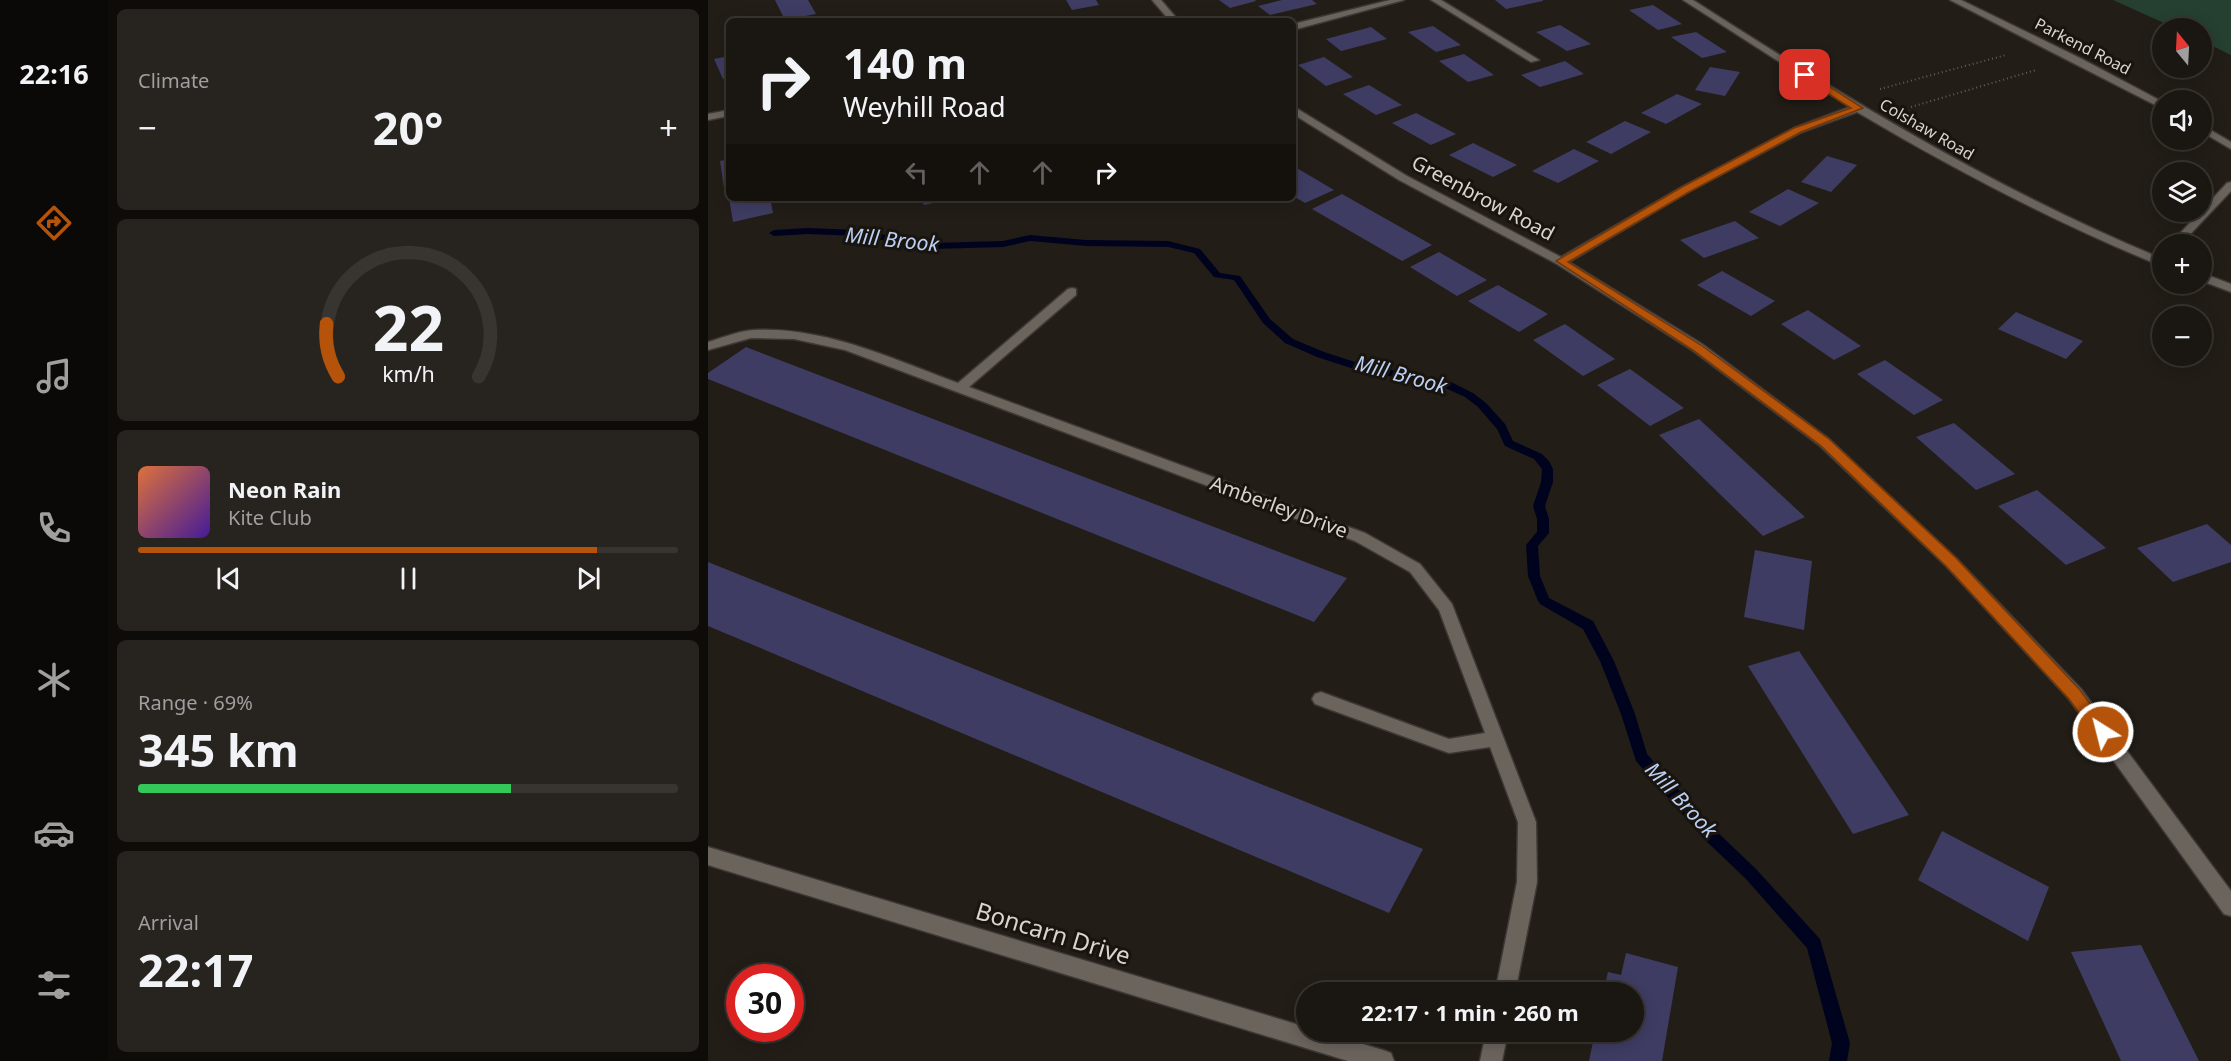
<!DOCTYPE html>
<html lang="en">
<head>
<meta charset="utf-8">
<style>
  :root { --surface:#1a1611; --page:#27231f; --text:#f1f3f6; --muted:#9f9f9f; --line:#383531; --accent:#b45309 }
  body { margin:0; font-family:"Noto Sans",sans-serif; background:var(--page); color:var(--text); height:100vh; display:flex; flex-direction:column; font-size:22px; white-space:nowrap }
  * { box-sizing:border-box; margin:0 }
  p { font-size:20px; color:var(--muted) }
  .icon { flex:none; width:33px; height:33px; fill:none; stroke:currentColor; stroke-width:2; stroke-linecap:round; stroke-linejoin:round }
  .map { position:relative; flex:1; overflow:hidden }
  .side { display:flex; flex-direction:column; gap:9px; padding:9px; background:#0e0c09; width:600px }
  .side>* { flex:none }
  .hud { position:absolute; left:18px; top:18px; width:570px; height:183px; border-radius:9px; box-shadow:0 3px 15px #0003,0 0 0 2px var(--line); background:#1a1611; color:var(--text); overflow:hidden }
  .needle { width:39px; rotate:342deg }
  .buttons { position:absolute; left:1444px; top:18px; display:grid; gap:12px }
  .buttons a { display:grid; place-items:center; width:60px; height:60px; border-radius:50%; background:var(--surface); box-shadow:0 3px 15px #0003,0 0 0 2px var(--line); font-size:30px }
  .speed { position:absolute; left:18px; top:964px; display:flex; gap:12px; font-size:30px; font-weight:700; text-align:center }
  .speed>* { display:grid; place-content:center; width:78px; height:78px; border-radius:50%; background:var(--surface); box-shadow:0 3px 15px #0003,0 0 0 2px var(--line); line-height:1 }
  .speed .limit { border:9px solid #d22; background:#fff; color:#111 }
  .pin { position:absolute; display:grid; place-items:center; width:51px; height:51px; color:#fff; margin:-26px; border-radius:12px; box-shadow:0 3px 9px #0006 }
  .me { position:absolute; width:66px; margin:-33px; rotate:324deg; stroke-linejoin:round; filter:drop-shadow(0 0 4px #0008) }
  .turn { display:flex; align-items:center; gap:21px; height:126px; padding:0 18px; font-size:27px }
  .turn .icon { width:78px; height:78px; stroke-width:2.5 }
  .turn b { display:block; font-size:42px; line-height:51px }
  .lanes { display:flex; align-items:center; height:57px; padding:0 18px; background:#0003; justify-content:center; gap:30px; direction:ltr }
  .lanes .off { opacity:.35 }
  .big { font-size:45px; font-weight:700; line-height:1.1 }
  .side .card { flex:1; display:flex; flex-direction:column; justify-content:center; gap:9px; min-width:0; padding:0 21px; border-radius:9px; background:var(--page) }
  .side .dial { align-items:center; gap:0 }
  .dial svg { height:156px; overflow:visible; fill:none; stroke:var(--line); stroke-width:7; stroke-linecap:round; text-anchor:middle }
  .dial text { fill:var(--text); stroke:none }
  .song { display:flex; align-items:center; gap:18px }
  .cover { width:72px; height:72px; border-radius:9px; background:linear-gradient(135deg,hsl(20 70% 55%),hsl(260 70% 35%)) }
  .played { height:6px; border-radius:3px; background:linear-gradient(90deg,var(--accent) 85%,var(--line) 85%) }
  .keys { display:flex; justify-content:space-around; direction:ltr }
  .heat { display:flex; justify-content:space-between; align-items:center; font-size:33px; direction:ltr }
  .charge { height:9px; border-radius:4px; background:linear-gradient(90deg,#34c759 69%,var(--line) 0) }
  .trip { position:absolute; left:588px; top:982px; width:348px; height:60px; border-radius:30px; background:var(--surface); box-shadow:0 3px 15px #0003,0 0 0 2px var(--line); font-weight:700; line-height:60px; text-align:center }
  main { display:flex; flex:1; min-height:0 }
  .tab-bar { display:flex; flex-direction:column; width:108px; justify-content:space-around; align-items:center; background:#0a0907; color:var(--muted) }
  .tab-bar .icon { width:42px; height:42px }
  .tab-bar .current { color:var(--accent) }
  .tab-bar b { font-size:27px; color:var(--text) }
  .map>svg:first-child { display:block }
  .green { fill:#254030 }
  .lines { fill:none; stroke-linecap:round; stroke-linejoin:round }
  .stream { fill:#00031e; fill-rule:evenodd }
  .building { fill:#3f3c63 }
  .minor-casing { stroke:#3d3835; stroke-width:3 }
  .path { stroke:#625e58; stroke-width:2; stroke-dasharray:1 3; stroke-linecap:butt }
  .minor { fill:#6b645d; fill-rule:evenodd }
  .route { fill:#b45309; stroke:#753606; stroke-width:1.5 }
  .labels { text-anchor:middle; stroke-width:6; stroke-linejoin:round; paint-order:stroke }
  .far-street-label { font-size:16px; fill:#d8d4d0; stroke:#19140e }
  .street-label { font-size:20px; fill:#d8d4d0; stroke:#19140e }
  .water-label { font-size:21px; font-style:italic; fill:#bad0f5; stroke:#19140e }
  .near-street-label { font-size:24px; fill:#d8d4d0; stroke:#19140e }
</style>
</head>
<body>
<main>
<nav class="tab-bar">
<b>22:16</b>
<svg class="icon current" aria-label="directions" viewBox="0 0 24 24"><path d="M12 3l9 9-9 9-9-9zM9 14v-3h6M13 9l2 2-2 2"/></svg>
<svg class="icon" aria-label="music" viewBox="0 0 24 24"><path d="M9 18V5l10-2v13"/><circle cx="6" cy="18" r="3"/><circle cx="16" cy="16" r="3"/></svg>
<svg class="icon" aria-label="phone" viewBox="0 0 24 24"><path d="M5 4h4l2 5-3 2q2 4 5 5l2-3 5 2v4C11 20 4 13 5 4z"/></svg>
<svg class="icon" aria-label="climate" viewBox="0 0 24 24"><path d="M12 3v18M4 7l16 10M4 17L20 7"/></svg>
<svg class="icon" aria-label="car" viewBox="0 0 24 24"><path d="M5 17H2v-5l4-1 3-4h7l3 4 3 1v5h-3M9 17h6M6 11h13"/><circle cx="7" cy="17" r="2"/><circle cx="17" cy="17" r="2"/></svg>
<svg class="icon" aria-label="filters" viewBox="0 0 24 24"><path d="M4 7h16M4 17h16"/><circle cx="9" cy="7" r="2"/><circle cx="15" cy="17" r="2"/></svg>
</nav>
<section class="side">
<div class="card"><p>Climate</p>
<div class="heat"><a>−</a><b class="big">20°</b><a>+</a></div>
</div>
<div class="card dial"><svg viewBox="0 0 100 80">
<path d="M14 69A42 42 0 1 1 86 69"/>
<path d="M14 69A42 42 0 0 1 8 42" stroke="#b45309"/>
<text x="50" y="56" font-size="32" font-weight="700">22</text>
<text x="50" y="72" font-size="11">km/h</text>
</svg></div>
<div class="card">
<div class="song"><i class="cover"></i><div><b>Neon Rain</b><p>Kite Club</p></div></div>
<div class="played"></div>
<div class="keys"><svg class="icon" aria-label="previous" viewBox="0 0 24 24"><path d="M18 5L8 12l10 7zM5 5v14"/></svg><svg class="icon" aria-label="pause" viewBox="0 0 24 24"><path d="M8 5v14M16 5v14"/></svg><svg class="icon" aria-label="next" viewBox="0 0 24 24"><path d="M6 5l10 7-10 7zM19 5v14"/></svg></div>
</div>
<div class="card"><p>Range · 69%</p><b class="big">345 km</b><div class="charge"></div></div>
<div class="card"><p>Arrival</p><b class="big">22:17</b></div>
</section>
<div class="map">
<svg width="1523" height="1061" viewBox="0 0 1523 1061">
  <rect width="100%" height="100%" fill="#221d17"/>
  <path class="green" d="M1405 0H1523V55L1494 41V28H1467Z"/>
  <g class="lines">
    <path class="stream" d="M100 228 150 230 225 243 295 241 322 235 378 240 460 241 492 249 512 273 532 276 562 319 585 339 616 352 650 363 743 382 765 393 778 403 797 424 805 441 834 454 841 461 845 469V482L837 506 841 519V533L830 546 832 576 841 598 885 621 906 661 927 714 939 754 1006 829 1048 869 1112 939 1142 1043 1139 1061H1121L1124 1043 1099 948 1038 879 996 839 928 761 913 714 892 661 875 629 832 604 830 601 820 576 818 545 829 532V519L825 506 833 482 834 469 826 459 797 446 789 429 770 407 757 397 735 387 643 368 609 357 577 343 555 323 526 280 506 277 486 253 460 247 378 246 322 241 295 247 225 249 150 236 100 234 66 236 61 233 66 230Z"/>
  </g>
  <path class="building" d="M67 0H100L108 14 77 20Z
    M358 0H388L391 5 364 10Z
    M511 0H547L548 1 522 8Z
    M574 0H604L609 4 562 15 550 6Z
    M787 0H835V1L798 9Z
    M945 5 974 24 950 30 921 10Z
    M852 25 883 44 859 51 828 32Z
    M725 26 753 45 728 52 700 32Z
    M663 27 679 39 633 51 618 39Z
    M988 32 1019 52 994 58 963 37Z
    M756 54 786 75 760 82 731 61Z
    M21 56V78L15 79 6 59Z
    M616 57 645 77 618 86 590 65Z
    M857 61 876 74 832 87 813 75Z
    M1002 67 1032 72 1017 96 987 90Z
    M661 85 694 105 668 115 635 94Z
    M969 94 994 104 958 124 933 113Z
    M708 113 748 134 723 145 684 123Z
    M917 121 943 132 903 154 878 142Z
    M765 143 809 165 785 177 741 155Z
    M866 149 891 161 850 183 824 171Z
    M1119 156 1149 165 1123 192 1093 182Z
    M21 159V187L16 188 12 161Z
    M585 167H587L626 190 597 203 585 196Z
    M1080 189 1111 203 1072 226 1041 212Z
    M634 194 724 245 694 261 604 209Z
    M21 198H62L65 213 25 222Z
    M213 198H243V199L216 205Z
    M1027 221 1051 238 996 258 972 240Z
    M731 252 779 280 749 296 702 267Z
    M1014 271 1067 301 1043 316 989 285Z
    M790 285 840 314 811 332 760 301Z
    M1100 310 1153 346 1126 360 1073 324Z
    M1308 312 1375 341 1358 359 1290 329Z
    M857 324 907 359 875 376 825 340Z
    M38 347 639 578 606 622 0 379V373Z
    M1177 360 1235 400 1206 415 1149 374Z
    M922 369 976 408 942 426 889 385Z
    M991 419 1097 517 1055 536 951 435Z
    M1246 423 1307 474 1268 490 1208 437Z
    M1329 490 1398 548 1358 565 1290 506Z
    M1499 524 1523 545V562L1465 582 1429 548Z
    M1047 550 1104 561 1096 630 1036 617Z
    M0 562 715 849 681 913 0 626Z
    M1091 651 1201 815 1145 834 1040 666Z
    M1234 831 1341 887 1320 941 1210 880Z
    M1433 945 1491 1061H1413L1363 952Z
    M918 953 970 967 954 1061H881L887 1032H926V993H895L900 972 913 975Z"/>
  <g class="lines">
    <defs>
      <path id="minor" d="M444 0H453L471 21H462Z
        M682 0H696L585 30V24Z
        M723 0H733L831 60 823 62Z
        M975 0H985C1136 97 1288 190 1455 259V267L1451 265C1346 222 1247 170 1149 112L1094 132 982 191 861 262 994 344 1121 439 1248 558 1373 689 1523 891V916L1516 914 1361 699 1238 566 1111 445 984 350 849 264 691 180 585 114V107L588 108 699 176 853 257 974 187 1086 128 1142 107Z
        M1242 0H1253L1374 59 1455 102V109Z
        M21 110V116L0 120V114Z
        M1494 125 1523 142V149L1494 132Z
        M1523 182V191L1473 244H1462L1519 183Z
        M1494 273 1523 284V292L1494 281Z
        M364 288 368 289V295L261 387 657 533 712 564 744 604 828 822 829 882 807 993H787L809 882 810 822 782 747 741 753 607 704 604 699 607 694 613 692 741 739 777 733 731 610 702 572 647 541 137 350 86 339 43 338 0 350V342C14 338 30 331 45 330 116 326 185 359 250 383L360 289Z
        M0 847 598 1027V1032H614L675 1050 683 1053 686 1061H640L0 865Z
        M778 1032H800L794 1061H772Z"/>
    </defs>
    <use href="#minor" class="minor-casing"/>
    <path class="path" d="M1172 89 1298 55
      M1203 107 1328 70"/>
    <use href="#minor" class="minor"/>
  </g>
  <path class="route" d="M1094 73H1100L1155 108 1093 132 981 192 860 262 993 345 1121 439 1248 558 1372 690 1400 728 1402 732 1400 737 1395 739 1389 737 1361 699 1238 566 1112 445 985 350 848 261 974 187 1086 128 1143 108 1094 77Z"/>
  <g class="labels">
    <g class="far-street-label">
      <text transform="translate(1375 46) rotate(27)" y="6">Parkend Road</text>
      <text transform="translate(1219 129) rotate(30)" y="6">Colshaw Road</text>
    </g>
    <g class="street-label">
      <text transform="translate(775 198) rotate(28)" y="7">Greenbrow Road</text>
      <text transform="translate(571 507) rotate(20)" y="7">Amberley Drive</text>
    </g>
    <g class="water-label">
      <text transform="translate(184 240) rotate(6)" y="7">Mill Brook</text>
      <text transform="translate(693 375) rotate(15)" y="7">Mill Brook</text>
      <text transform="translate(973 800) rotate(47)" y="7">Mill Brook</text>
    </g>
    <g class="near-street-label">
      <text transform="translate(345 934) rotate(17)" y="8">Boncarn Drive</text>
    </g>
  </g>
</svg>
<div class="buttons">
<a><svg class="needle" viewBox="-14 -14 28 28"><path d="M0-13l5 13h-10z" fill="#e53935"/><path d="M0 13l5-13h-10z" fill="#9f9f9f"/></svg></a>
<a><svg class="icon" aria-label="sound" viewBox="0 0 24 24"><path d="M4 9h4l5-4v14l-5-4H4zM17 9q2 3 0 6"/></svg></a>
<a><svg class="icon" aria-label="layers" viewBox="0 0 24 24"><path d="M12 4l9 5-9 5-9-5zM3 14l9 5 9-5"/></svg></a>
<a>+</a>
<a>−</a>
</div>
<div class="speed"><div class="limit">30</div></div>
<div class="pin" style="left:1097px;top:75px;background:#d93025"><svg class="icon" aria-label="arrive" viewBox="0 0 24 24"><path d="M6 21V4h12l-3 4 3 4H6"/></svg></div>
<svg class="me" style="left:1395px;top:732px" viewBox="-20 -20 40 40"><circle r="17" fill="#b45309" stroke="#fff" stroke-width="3"/><path d="M0-11L8 9 0 5-8 9z" fill="#fff"/></svg>
<div class="trip">22:17 · 1 min · 260 m</div>
<div class="hud">
<div class="turn"><svg class="icon" aria-label="right" viewBox="0 0 24 24"><path d="M7 20v-9h11M14 6l5 5-5 5"/></svg><div><b>140 m</b>Weyhill Road</div></div>
<div class="lanes"><svg class="icon off" aria-label="left" viewBox="0 0 24 24"><path d="M17 20v-9H6M10 6l-5 5 5 5"/></svg><svg class="icon off" aria-label="ahead" viewBox="0 0 24 24"><path d="M12 20V5M6 11l6-6 6 6"/></svg><svg class="icon off" aria-label="ahead" viewBox="0 0 24 24"><path d="M12 20V5M6 11l6-6 6 6"/></svg><svg class="icon" aria-label="right" viewBox="0 0 24 24"><path d="M7 20v-9h11M14 6l5 5-5 5"/></svg></div>
</div>
</div>
</main>
</body>
</html>
